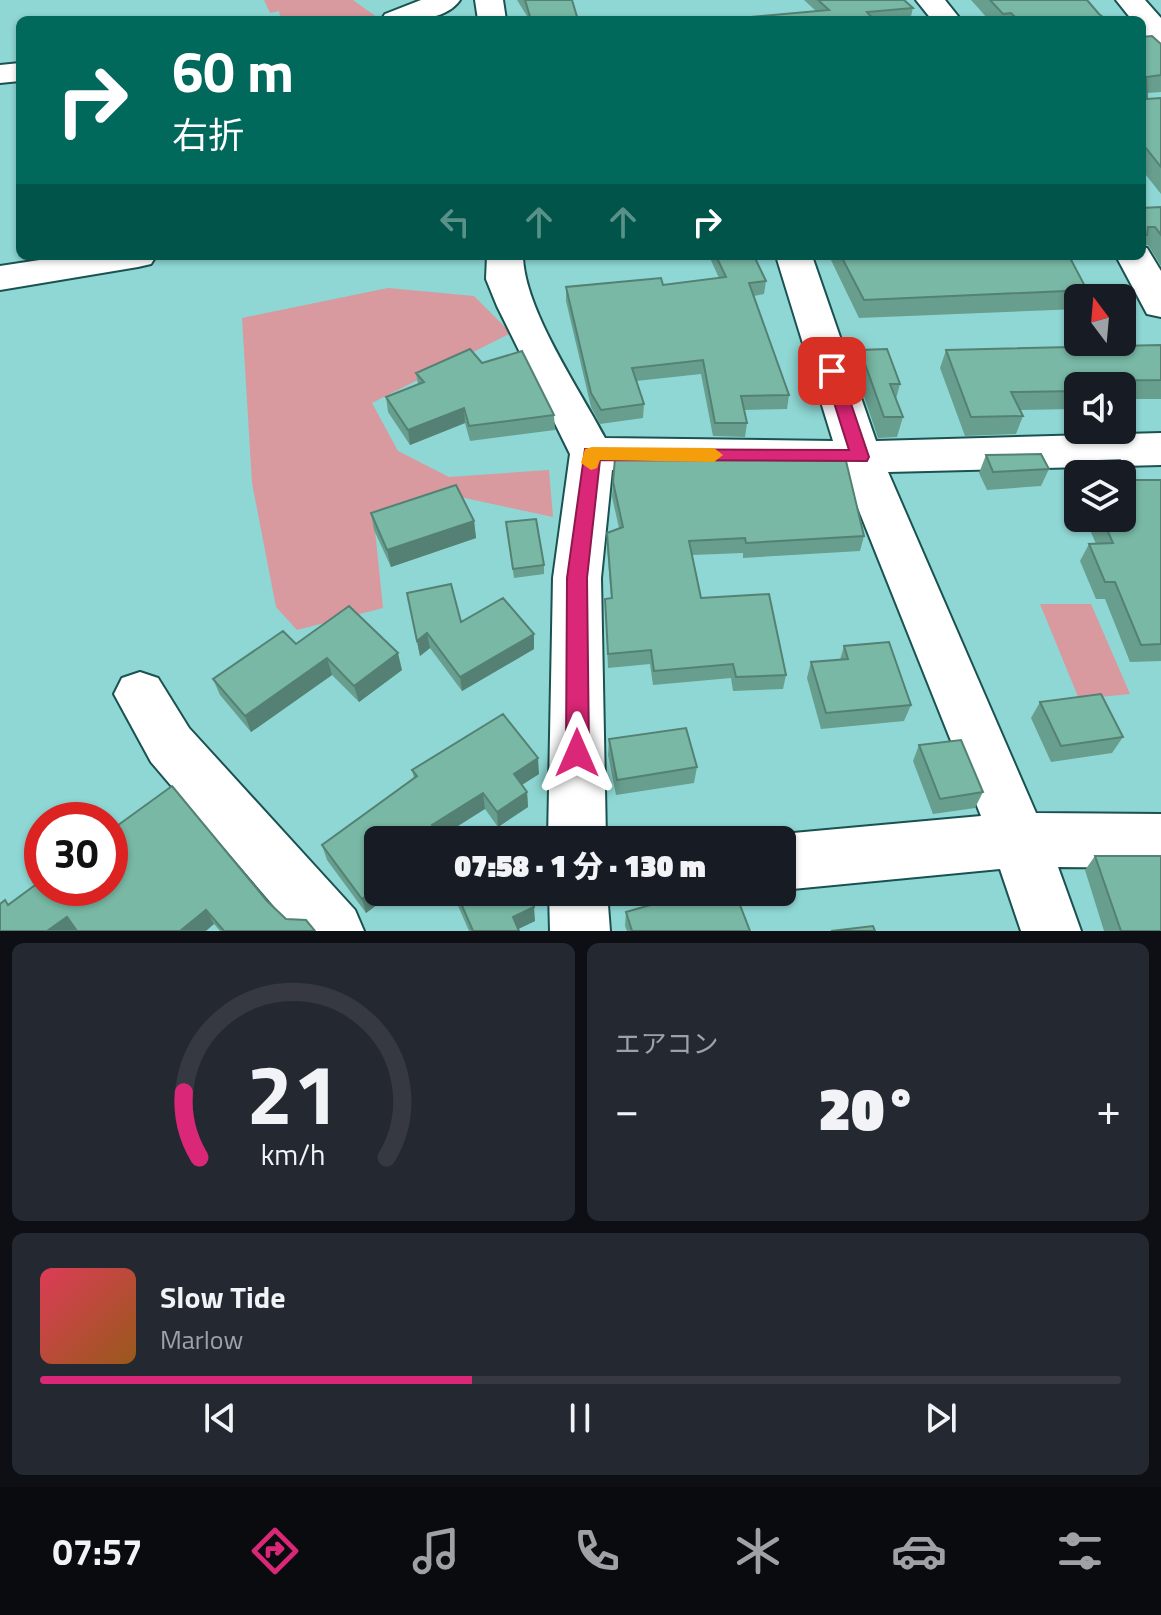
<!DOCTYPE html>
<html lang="ja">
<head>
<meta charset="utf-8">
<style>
  :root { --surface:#171b24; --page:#242831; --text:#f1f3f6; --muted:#9ea1a6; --line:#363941; --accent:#db2777 }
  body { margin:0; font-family:"Titillium Web","Noto Sans JP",sans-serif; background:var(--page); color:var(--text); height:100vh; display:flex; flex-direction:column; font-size:30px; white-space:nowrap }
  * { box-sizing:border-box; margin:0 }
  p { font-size:26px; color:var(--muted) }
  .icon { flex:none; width:44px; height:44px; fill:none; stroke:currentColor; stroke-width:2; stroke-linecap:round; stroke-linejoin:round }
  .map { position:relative; height:931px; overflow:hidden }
  .panel { display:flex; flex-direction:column; gap:12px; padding:12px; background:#0d0f14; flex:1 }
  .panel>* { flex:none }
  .hud { position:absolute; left:16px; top:16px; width:1130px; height:244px; border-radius:12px; box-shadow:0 2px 6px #0004; background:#00695c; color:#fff; overflow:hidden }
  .needle { width:52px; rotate:344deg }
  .tools { position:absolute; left:1064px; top:284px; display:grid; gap:16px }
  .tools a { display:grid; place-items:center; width:72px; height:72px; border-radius:12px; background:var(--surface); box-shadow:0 2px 6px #0004; font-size:40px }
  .speed { position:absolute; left:24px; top:802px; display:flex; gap:16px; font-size:40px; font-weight:700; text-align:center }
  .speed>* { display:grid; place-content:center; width:104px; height:104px; border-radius:50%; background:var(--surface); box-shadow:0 2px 6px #0004; line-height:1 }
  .speed .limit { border:12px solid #d22; background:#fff; color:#111 }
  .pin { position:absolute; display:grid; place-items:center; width:68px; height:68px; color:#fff; margin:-34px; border-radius:16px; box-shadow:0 4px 12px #0006 }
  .me { position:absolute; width:88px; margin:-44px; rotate:0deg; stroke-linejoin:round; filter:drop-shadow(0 0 6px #0008) }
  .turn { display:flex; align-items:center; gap:28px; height:168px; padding:0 24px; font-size:36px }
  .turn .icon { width:104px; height:104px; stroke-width:2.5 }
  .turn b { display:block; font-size:56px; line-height:68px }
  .lanes { display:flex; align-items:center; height:76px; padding:0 24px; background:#0003; justify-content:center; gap:40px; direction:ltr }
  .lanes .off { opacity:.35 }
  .big { font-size:60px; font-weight:800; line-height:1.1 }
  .panel .tile { flex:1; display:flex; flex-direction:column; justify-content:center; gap:12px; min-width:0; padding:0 28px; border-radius:12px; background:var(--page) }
  .panel .dial { align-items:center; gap:0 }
  .dial svg { height:208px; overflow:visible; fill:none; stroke:var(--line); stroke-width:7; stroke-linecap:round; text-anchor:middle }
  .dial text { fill:var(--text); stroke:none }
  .song { display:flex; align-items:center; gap:24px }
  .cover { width:96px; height:96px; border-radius:12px; background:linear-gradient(135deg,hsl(350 70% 55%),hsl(30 70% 35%)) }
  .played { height:8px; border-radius:4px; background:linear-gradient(90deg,var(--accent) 40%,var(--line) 40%) }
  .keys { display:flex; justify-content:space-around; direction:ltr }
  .heat { display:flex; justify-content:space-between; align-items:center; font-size:44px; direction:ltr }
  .panel .tiles { flex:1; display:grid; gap:12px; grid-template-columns:1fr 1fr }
  .tile:last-child { grid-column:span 2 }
  .trip { position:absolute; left:364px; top:826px; width:432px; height:80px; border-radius:12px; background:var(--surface); box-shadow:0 2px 6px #0004; font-weight:800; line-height:80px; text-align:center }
  .tabs { display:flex; height:128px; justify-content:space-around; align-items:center; background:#090b0e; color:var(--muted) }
  .tabs .icon { width:56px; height:56px }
  .tabs .selected { color:var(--accent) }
  .tabs b { font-size:36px; color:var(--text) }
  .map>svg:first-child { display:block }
  .green { fill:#d8999f }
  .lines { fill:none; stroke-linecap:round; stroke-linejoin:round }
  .minor-casing { stroke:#1a5251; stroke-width:4 }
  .major-casing { stroke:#1a5251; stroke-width:4 }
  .minor { fill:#fff; fill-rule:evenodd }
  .major { fill:#fff; fill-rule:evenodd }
  .wall { fill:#679e8d }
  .shaded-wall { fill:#548173 }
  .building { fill:#78b8a4; stroke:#548173; stroke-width:2 }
  .route { fill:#db2777; stroke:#8e194d; stroke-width:2 }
  .slow { fill:#f59e0b }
</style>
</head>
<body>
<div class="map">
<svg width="1161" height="931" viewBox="0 0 1161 931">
  <rect width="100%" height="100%" fill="#8fd7d4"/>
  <path class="green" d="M264 0H353L381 20H281L279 11 270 13Z
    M388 288 474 296 511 333 372 403 398 451 449 477 549 470 553 517 446 494 375 530 383 608 297 630 276 607 252 483 242 318Z
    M1040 604H1091L1130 694 1079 699Z"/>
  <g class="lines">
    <defs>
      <path id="minor" d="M421 0H460C444 23 405 20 381 20L385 14Z
        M475 0H503L506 20H478Z
        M916 0H945L961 20H932Z
        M20 63V81L0 83V65Z
        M1142 247 1147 248 1161 271V317L1147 314 1116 256H1142Z
        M66 256H156L151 264 138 267 0 290V266Z
        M487 256H523C524 309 580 390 605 438L833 441 776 256H812L876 441 1161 433V465L888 472 1036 813 1161 814V868L1058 867 1081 931H1021L1000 869 782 890V840H767L782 834 981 816 844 473 612 470 601 578 606 840H548L553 578 570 454 497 306 486 279Z
        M140 672 158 678 189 728 355 910 364 931H295L151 762 114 694 122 678Z
        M549 892H607L610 931H550Z"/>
      <path id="major" d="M1116 0H1145L1161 18V45L1151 42 1142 32V20H1132Z"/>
    </defs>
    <use href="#minor" class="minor-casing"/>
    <use href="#major" class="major-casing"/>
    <use href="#minor" class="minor"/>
    <use href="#major" class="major"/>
  </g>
  <path class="wall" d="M517 0H572L578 20H528L527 16Z
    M804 0H904L913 8 910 20H718L816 11Z
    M971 0H1087L1099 14 1107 20H989Z
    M1142 37 1161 44V92L1147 93V99L1161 98V194L1142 170Z
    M1161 207V266L1148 245H1142V246V208Z
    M709 256H754L766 281 764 294 754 296 789 395 787 409 744 410 747 423 745 437 713 436 701 374 636 381 644 404 643 418 600 424 591 407 566 301V287L663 285 719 278Z
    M829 256H1070L1087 290 1084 298H1078V309L859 318Z
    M1161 345V399H1122V386H1078V399L1073 409 1020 410 1023 416 1016 434 965 436 940 368 946 350Z
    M860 350 900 384 896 399 903 417 897 437 878 438 855 370Z
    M482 363 554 415 555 430 470 441 465 423 410 445 388 412 386 397 418 384 416 373Z
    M986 455 1049 469 1041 486 987 490 979 473Z
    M1120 460 1129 480H1161V661L1130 662 1105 599H1096L1080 561 1089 544H1096L1085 518H1122V474H1078V501L1069 479 1077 462Z
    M613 482 864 536 860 551 743 558V553L692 555 701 598 786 675 783 689 733 691 731 678 653 685 650 664 608 668 605 599 611 598 607 548V533L619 528 612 497Z
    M371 513 474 521 476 538 391 567 374 530Z
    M506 522 544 565V574L514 578Z
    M407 593 461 622 534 649 462 691 430 648 420 656Z
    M296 644 402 670 359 702 332 675 251 732 220 695 213 679Z
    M844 646 911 705 904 721 821 729 807 678 811 662 840 660Z
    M1040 702 1123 737 1112 753 1051 762 1031 718Z
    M609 739 697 767 694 783 616 795 608 755Z
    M919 745 983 792 975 808 933 814 913 761Z
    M412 770 539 774 522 785 527 792 528 807 498 827 485 809 378 840V892H394L366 913 327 860 322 845 414 778Z
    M1095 856 1161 931H1104L1085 870Z
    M452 892H527L535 921 518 929 519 931H469Z
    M267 901 286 919 315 931H220L214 924 8 904Z
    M626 912 750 931H627L625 926Z"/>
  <path class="shaded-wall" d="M464 408 465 423 410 445 408 430Z
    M474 521 476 538 391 567 387 550Z
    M427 633 430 648 420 656 417 641Z
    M534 634V649L462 691 460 677Z
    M398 653 402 670 359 702 354 686Z
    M327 658 332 675 251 732 245 716Z
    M538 758 539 774 515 789 514 774Z
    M527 792 528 807 498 827 497 812Z
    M483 793 485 809 436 840 432 825Z
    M378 887V892H394L366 913 362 899Z
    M534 907 535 921 514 931 513 917Z
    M206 910 214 924 206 931H180Z
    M67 917 78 931H47Z"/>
  <path class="building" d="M525 0H572L578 20H531Z
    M818 0H904L913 8 867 12 874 20H718L829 10Z
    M990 0H1087L1099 14 1107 20H1018L1011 13 1003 14Z
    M1152 36 1161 44V75L1146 77 1147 99 1161 98V167L1142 143V37Z
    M1161 207V235L1155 227H1148L1147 235H1142V208Z
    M716 256H754L766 281 749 283 789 395 741 396 747 423H715L703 360 632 368 644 404 601 410 591 393 566 287 661 278 663 285 726 277Z
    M841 256H1069L1087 290 864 300Z
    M1161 345V380L1076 381 1079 386 1078 391 1011 392 1023 416 971 417 946 350Z
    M470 349 482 363 522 351 554 415 469 426 464 408 408 430 386 397 424 382 416 373Z
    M887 349 900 384H890L903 417H884L860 350Z
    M1041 454 1049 469 993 472 986 455Z
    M615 458 846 461 864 536 746 543 745 538 689 541 701 598 769 594 786 675 736 677 733 664 654 671 651 650 608 654 605 599 612 598 607 533 623 527 613 482Z
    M1120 460 1129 480H1161V644L1141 645 1115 582H1105L1089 544 1113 543 1102 518H1122V474H1082L1077 462Z
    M456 485 474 521 387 550 371 513Z
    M536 519 544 565 513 569 506 522Z
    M451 584 461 622 503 598 534 634 460 677 427 633 417 641 407 593Z
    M349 606 398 653 354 686 327 658 245 716 213 679 283 631 296 644Z
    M889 642 911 705 826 713 811 662 848 659 844 646Z
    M1101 694 1123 737 1061 746 1040 702Z
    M503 714 538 758 514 774 527 792 497 812 483 793 432 825 444 840H378V887L362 899 322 845 417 776 412 770Z
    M686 728 697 767 617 780 609 739Z
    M961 740 983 792 940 799 919 745Z
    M172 786 267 901 286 919 306 920 315 931H224L206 910 180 931H77L67 917 47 931H0V904L5 900 8 905 42 880V888H110V831Z
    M1095 856H1161V931H1121Z
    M456 892H527L534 907 513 917 519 931H473Z
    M696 892H735L750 931H632L626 912Z
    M873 926 875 931H831Z"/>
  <path class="route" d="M832 365 840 371 869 457 867 461 600 460 587 578 589 753 585 760 577 763 569 760 566 753 567 578 585 449 849 450 824 371Z"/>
  <path class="slow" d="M592 447 714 448 723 455 714 462 600 460 597 468 591 470 581 463 585 449Z"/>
</svg>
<div class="tools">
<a><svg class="needle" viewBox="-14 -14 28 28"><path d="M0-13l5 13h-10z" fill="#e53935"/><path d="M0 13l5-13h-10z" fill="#9ea1a6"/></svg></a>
<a><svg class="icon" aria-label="sound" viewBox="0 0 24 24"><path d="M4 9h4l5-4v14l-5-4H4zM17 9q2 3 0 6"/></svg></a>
<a><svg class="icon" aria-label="layers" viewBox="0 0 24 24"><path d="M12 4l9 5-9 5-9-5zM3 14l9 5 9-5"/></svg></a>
</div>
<div class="speed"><div class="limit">30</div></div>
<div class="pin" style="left:832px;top:371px;background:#d93025"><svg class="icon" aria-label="arrive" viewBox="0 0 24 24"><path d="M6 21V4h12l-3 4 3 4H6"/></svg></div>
<svg class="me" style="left:577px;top:753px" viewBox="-20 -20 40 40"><path d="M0-17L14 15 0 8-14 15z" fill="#db2777" stroke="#fff" stroke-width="4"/></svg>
<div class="trip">07:58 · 1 分 · 130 m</div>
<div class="hud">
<div class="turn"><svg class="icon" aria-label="right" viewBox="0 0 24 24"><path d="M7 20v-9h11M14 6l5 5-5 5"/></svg><div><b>60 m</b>右折</div></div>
<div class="lanes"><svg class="icon off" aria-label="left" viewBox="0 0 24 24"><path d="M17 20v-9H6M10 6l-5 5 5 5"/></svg><svg class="icon off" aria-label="ahead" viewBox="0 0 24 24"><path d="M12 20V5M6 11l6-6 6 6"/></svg><svg class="icon off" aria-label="ahead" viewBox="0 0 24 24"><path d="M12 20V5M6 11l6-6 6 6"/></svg><svg class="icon" aria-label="right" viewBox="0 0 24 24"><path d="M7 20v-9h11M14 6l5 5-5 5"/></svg></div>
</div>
</div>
<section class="panel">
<div class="tiles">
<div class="tile dial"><svg viewBox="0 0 100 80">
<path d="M14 69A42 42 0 1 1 86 69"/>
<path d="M14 69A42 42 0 0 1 8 44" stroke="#db2777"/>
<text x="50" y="56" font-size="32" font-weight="700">21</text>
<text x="50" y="72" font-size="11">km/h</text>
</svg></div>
<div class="tile"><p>エアコン</p>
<div class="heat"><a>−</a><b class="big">20°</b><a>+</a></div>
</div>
<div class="tile">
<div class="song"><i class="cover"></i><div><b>Slow Tide</b><p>Marlow</p></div></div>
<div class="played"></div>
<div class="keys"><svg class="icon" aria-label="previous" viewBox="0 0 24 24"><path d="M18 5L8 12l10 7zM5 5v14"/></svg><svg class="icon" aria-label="pause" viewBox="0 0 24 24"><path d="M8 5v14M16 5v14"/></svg><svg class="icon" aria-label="next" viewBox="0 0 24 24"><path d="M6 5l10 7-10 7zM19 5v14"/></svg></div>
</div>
</div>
</section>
<nav class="tabs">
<b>07:57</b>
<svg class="icon selected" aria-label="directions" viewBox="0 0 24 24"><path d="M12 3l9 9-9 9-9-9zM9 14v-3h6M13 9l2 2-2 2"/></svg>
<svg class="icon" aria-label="music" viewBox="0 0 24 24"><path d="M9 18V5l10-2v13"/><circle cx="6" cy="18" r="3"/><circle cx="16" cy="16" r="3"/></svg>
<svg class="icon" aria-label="phone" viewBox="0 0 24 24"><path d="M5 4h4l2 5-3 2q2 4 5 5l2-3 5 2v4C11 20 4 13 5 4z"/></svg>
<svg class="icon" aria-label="climate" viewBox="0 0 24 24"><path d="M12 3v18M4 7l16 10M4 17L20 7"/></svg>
<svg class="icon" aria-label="car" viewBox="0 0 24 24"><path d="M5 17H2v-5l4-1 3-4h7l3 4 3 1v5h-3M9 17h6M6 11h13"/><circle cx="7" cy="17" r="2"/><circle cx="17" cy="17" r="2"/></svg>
<svg class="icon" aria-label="filters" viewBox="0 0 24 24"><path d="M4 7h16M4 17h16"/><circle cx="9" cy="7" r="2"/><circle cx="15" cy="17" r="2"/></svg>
</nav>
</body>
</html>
